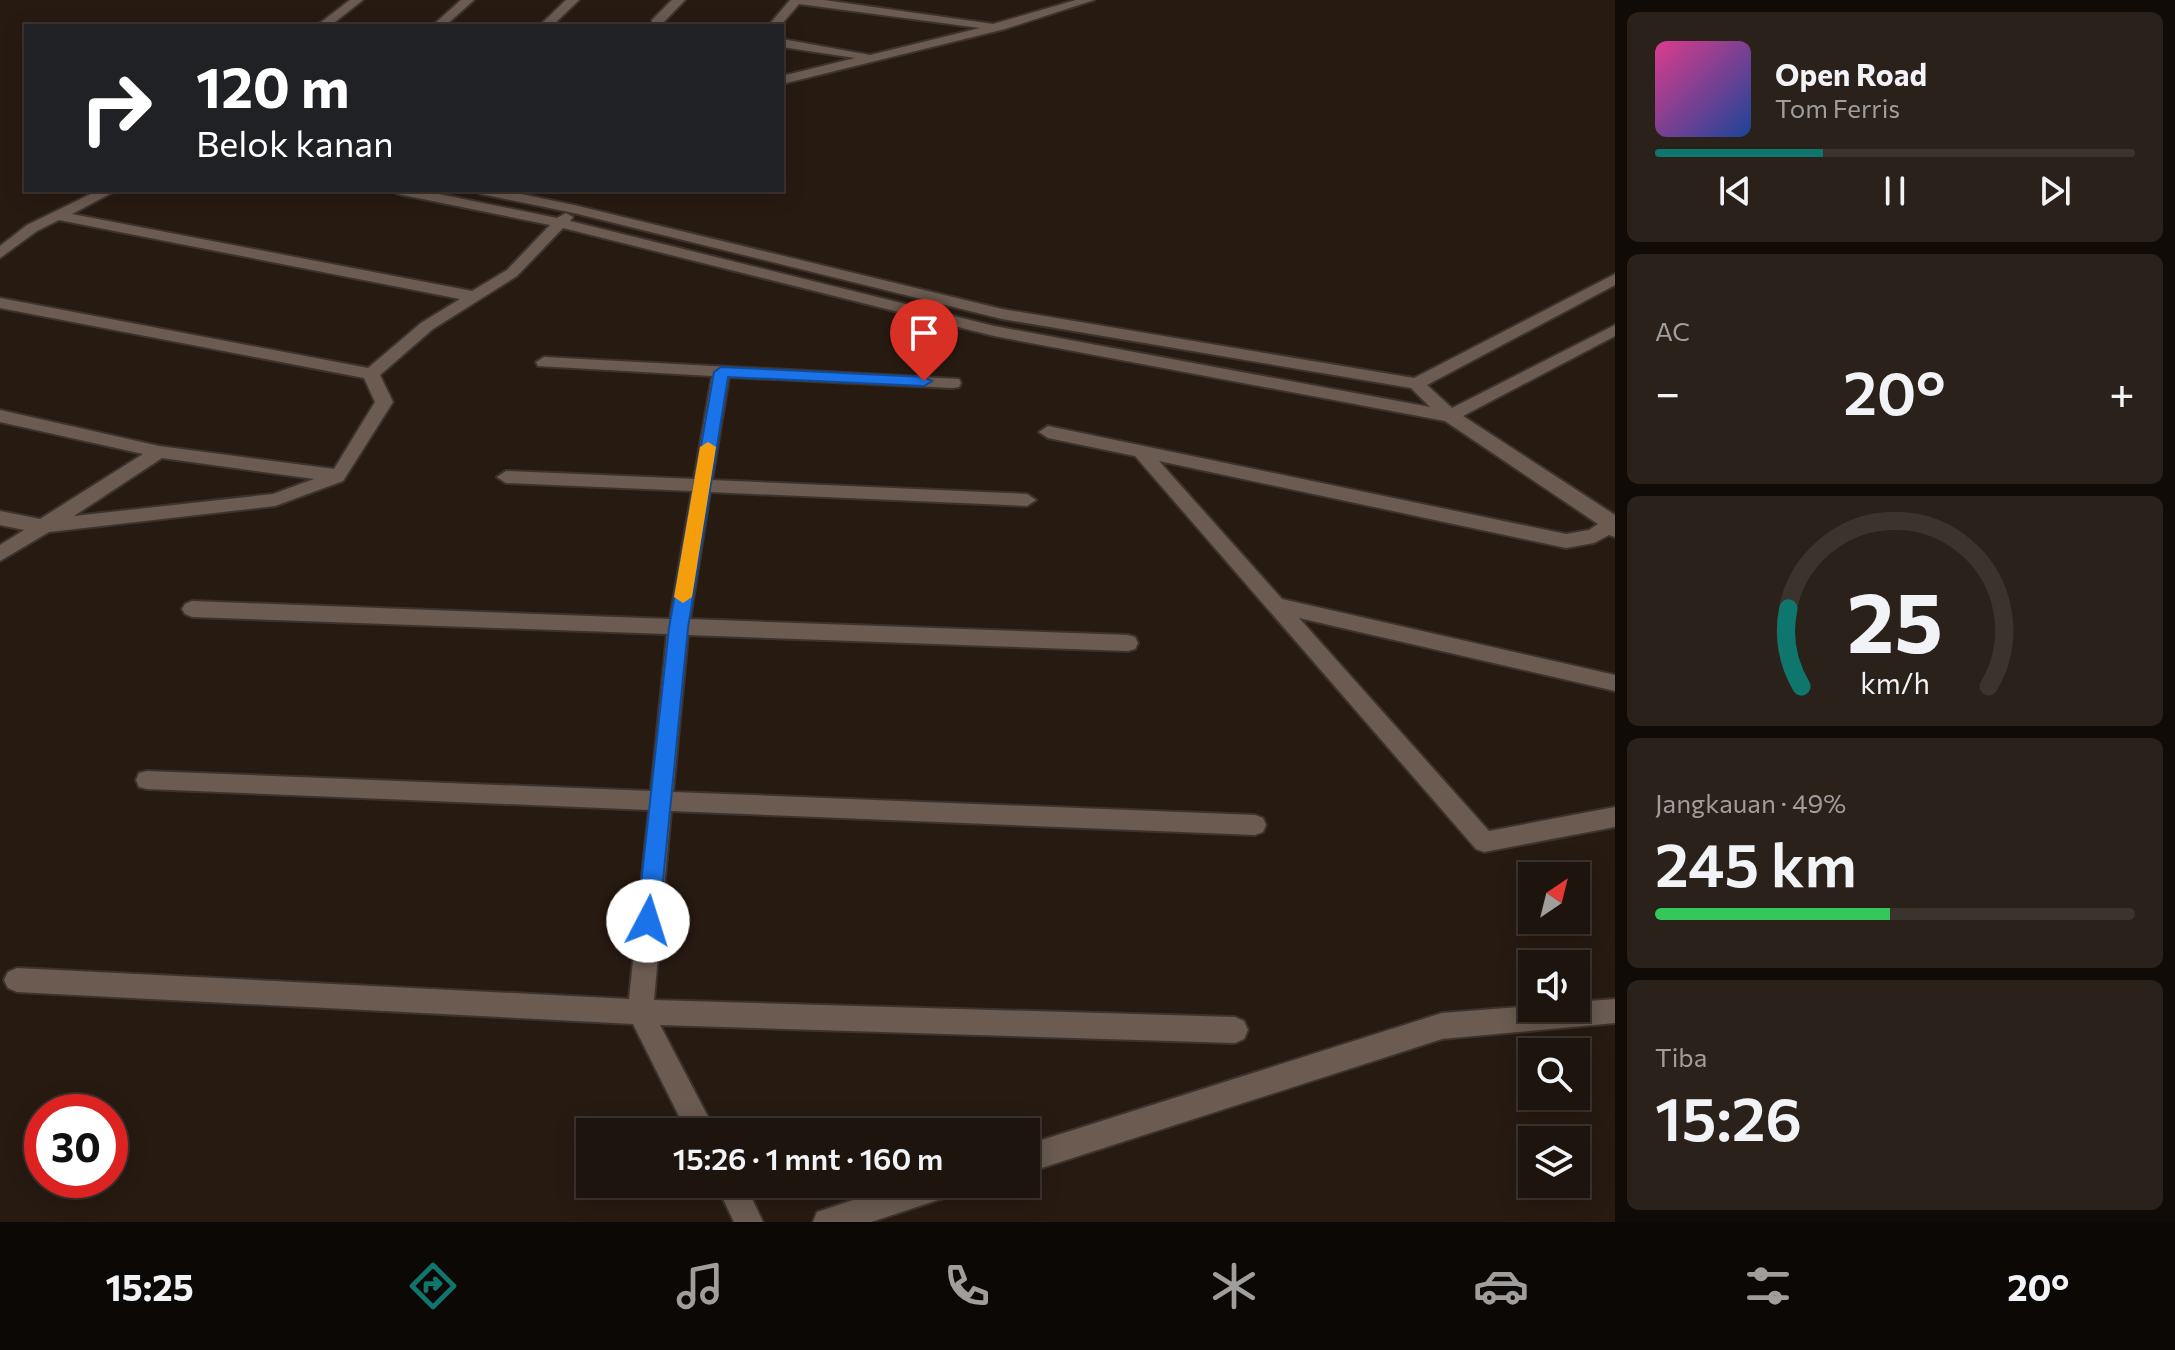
<!DOCTYPE html>
<html lang="id">
<head>
<meta charset="utf-8">
<style>
  :root { --surface:#1d140d; --page:#2a211b; --text:#f1f3f6; --muted:#a09e9d; --line:#3b332e; --accent:#0f766e }
  body { margin:0; font-family:Commissioner,sans-serif; background:var(--page); color:var(--text); height:100vh; display:flex; flex-direction:column; font-size:30px; white-space:nowrap }
  * { box-sizing:border-box; margin:0 }
  p { font-size:26px; color:var(--muted) }
  .icon { flex:none; width:44px; height:44px; fill:none; stroke:currentColor; stroke-width:2; stroke-linecap:round; stroke-linejoin:round }
  .map { position:relative; flex:1; overflow:hidden }
  .sheet { display:flex; flex-direction:column; gap:12px; padding:12px; background:#100b07; width:560px }
  .sheet>* { flex:none }
  .top-card { position:absolute; left:24px; top:24px; width:760px; height:168px; border-radius:0px; box-shadow:0 4px 20px #0003,0 0 0 2px var(--line); background:#202124; color:#fff; overflow:hidden }
  .needle { width:52px; rotate:35deg }
  .fabs { position:absolute; left:1518px; top:862px; display:grid; gap:16px }
  .fabs a { display:grid; place-items:center; width:72px; height:72px; border-radius:0px; background:var(--surface); box-shadow:0 4px 20px #0003,0 0 0 2px var(--line); font-size:40px }
  .speed { position:absolute; left:24px; top:1094px; display:flex; gap:16px; font-size:40px; font-weight:700; text-align:center }
  .speed>* { display:grid; place-content:center; width:104px; height:104px; border-radius:50%; background:var(--surface); box-shadow:0 4px 20px #0003,0 0 0 2px var(--line); line-height:1 }
  .speed .limit { border:12px solid #d22; background:#fff; color:#111 }
  .pin { position:absolute; display:grid; place-items:center; width:68px; height:68px; color:#fff; margin:-82px -34px; border-radius:50% 50% 50% 0; rotate:-45deg; box-shadow:0 0 8px #0007 }
  .pin .icon { rotate:45deg }
  .me { position:absolute; width:88px; margin:-44px; rotate:5deg; stroke-linejoin:round; filter:drop-shadow(0 0 6px #0008) }
  .turn { display:flex; align-items:center; gap:28px; height:168px; padding:0 40px; font-size:36px }
  .turn .icon { width:104px; height:104px; stroke-width:2.5 }
  .turn b { display:block; font-size:56px; line-height:68px }
  .big { font-size:60px; font-weight:600; line-height:1.1 }
  .sheet .tile { flex:1; display:flex; flex-direction:column; justify-content:center; gap:12px; min-width:0; padding:0 28px; border-radius:12px; background:var(--page) }
  .sheet .dial { align-items:center; gap:0 }
  .dial svg { height:208px; overflow:visible; fill:none; stroke:var(--line); stroke-width:7; stroke-linecap:round; text-anchor:middle }
  .dial text { fill:var(--text); stroke:none }
  .song { display:flex; align-items:center; gap:24px }
  .cover { width:96px; height:96px; border-radius:12px; background:linear-gradient(135deg,hsl(330 70% 55%),hsl(220 70% 35%)) }
  .played { height:8px; border-radius:4px; background:linear-gradient(90deg,var(--accent) 35%,var(--line) 35%) }
  .keys { display:flex; justify-content:space-around; direction:ltr }
  .heat { display:flex; justify-content:space-between; align-items:center; font-size:44px; direction:ltr }
  .charge { height:12px; border-radius:6px; background:linear-gradient(90deg,#34c759 49%,var(--line) 0) }
  .trip { position:absolute; left:576px; top:1118px; width:464px; height:80px; border-radius:0px; background:var(--surface); box-shadow:0 4px 20px #0003,0 0 0 2px var(--line); font-weight:600; line-height:80px; text-align:center }
  .tabs { display:flex; height:128px; justify-content:space-around; align-items:center; background:#0c0805; color:var(--muted) }
  .tabs .icon { width:56px; height:56px }
  .tabs .current { color:var(--accent) }
  .tabs b { font-size:36px; color:var(--text) }
  main { display:flex; flex:1; min-height:0 }
  .map>svg:first-child { display:block }
  .lines { fill:none; stroke-linecap:round; stroke-linejoin:round }
  .minor-casing { stroke:#3d332e; stroke-width:4 }
  .minor { fill:#6b5b51; fill-rule:evenodd }
  .route { fill:#1a73e8; stroke:#114b97; stroke-width:2 }
  .slow { fill:#f59e0b }
</style>
</head>
<body>
<main>
<div class="map">
<svg width="1615" height="1222" viewBox="0 0 1615 1222">
  <rect width="100%" height="100%" fill="#271a11"/>
  <g class="lines">
    <defs>
      <path id="minor" d="M350 0H363L330 26H316Z
        M461 0H474L445 26H432Z
        M566 0H579L552 26H539Z
        M672 0H685L660 26H652V20Z
        M790 0H824L993 24 1076 0H1094L1005 29 782 84V76L855 58 782 47V39L870 55 980 28 799 4 780 26H768Z
        M99 190H117L72 214 472 291 507 270 550 225 398 194 391 190H419L557 218 566 213 573 217 570 221 994 326 1430 407 1411 388 1002 319 574 213 481 194 474 190H502L574 205 1002 309 1414 378 1615 274V285L1427 385 1452 408 1615 325V336L1463 416 1615 515V537L1609 535 1594 543 1566 548 1159 461 1282 599 1615 675V691L1299 618 1489 831 1615 807V827L1484 852 1476 849 1135 456 1048 438 1039 432 1048 426 1566 534 1589 530 1598 524 1445 421 994 336 563 228 517 276 433 329 380 375 393 402 343 481 275 506 49 532 0 561V545L24 530 0 525V511L40 519 143 454 0 422V410L159 446 334 469 375 402 364 378 0 308V298L368 368 421 323 460 299 59 220 37 231 0 258V246L27 225ZM162 458 314 479 273 494 74 516Z
        M544 357 959 379 961 383 959 387 953 388 729 377 712 480 1027 494 1036 500 1027 506 710 492 690 619 1128 635 1135 637 1138 643 1135 649 1128 651 688 635 673 792 1255 815 1263 818 1266 825 1263 832 1255 835 671 811 654 1000 1235 1017 1244 1021 1248 1030 1244 1039 1235 1043 660 1025 716 1132H687L633 1024 17 992 8 988 4 980 8 972 17 968 629 999 649 810 147 789 139 787 136 780 139 773 147 771 651 791 667 634 192 617 185 614 182 609 185 604 192 601 670 619 692 491 506 483 497 477 506 471 694 479 712 376 538 366 536 362Z
        M1615 999V1023L1442 1039 1026 1173V1145L1442 1013 1532 1006 1576 1008V1002Z
        M716 1184H745L763 1222H734Z
        M902 1184H960L956 1194 871 1222H813L817 1212Z"/>
    </defs>
    <use href="#minor" class="minor-casing"/>
    <use href="#minor" class="minor"/>
  </g>
  <path class="route" d="M721 367 924 377 932 381 924 386 728 377 688 628 659 921 656 928 648 931 640 928 637 921 669 628 714 372Z"/>
  <path class="slow" d="M708 442 716 447 692 597 683 603 674 597 700 447Z"/>
</svg>
<div class="fabs">
<a><svg class="needle" viewBox="-14 -14 28 28"><path d="M0-13l5 13h-10z" fill="#e53935"/><path d="M0 13l5-13h-10z" fill="#a09e9d"/></svg></a>
<a><svg class="icon" aria-label="sound" viewBox="0 0 24 24"><path d="M4 9h4l5-4v14l-5-4H4zM17 9q2 3 0 6"/></svg></a>
<a><svg class="icon" aria-label="search" viewBox="0 0 24 24"><circle cx="10" cy="10" r="6"/><path d="M15 15l6 6"/></svg></a>
<a><svg class="icon" aria-label="layers" viewBox="0 0 24 24"><path d="M12 4l9 5-9 5-9-5zM3 14l9 5 9-5"/></svg></a>
</div>
<div class="speed"><div class="limit">30</div></div>
<div class="pin" style="left:924px;top:381px;background:#d93025"><svg class="icon" aria-label="arrive" viewBox="0 0 24 24"><path d="M6 21V4h12l-3 4 3 4H6"/></svg></div>
<svg class="me" style="left:648px;top:921px" viewBox="-20 -20 40 40"><circle r="19" fill="#fff"/><path d="M0-13L10 11 0 6-10 11z" fill="#1a73e8"/></svg>
<div class="trip">15:26 · 1 mnt · 160 m</div>
<div class="top-card">
<div class="turn"><svg class="icon" aria-label="right" viewBox="0 0 24 24"><path d="M7 20v-9h11M14 6l5 5-5 5"/></svg><div><b>120 m</b>Belok kanan</div></div>
</div>
</div>
<section class="sheet">
<div class="tile">
<div class="song"><i class="cover"></i><div><b>Open Road</b><p>Tom Ferris</p></div></div>
<div class="played"></div>
<div class="keys"><svg class="icon" aria-label="previous" viewBox="0 0 24 24"><path d="M18 5L8 12l10 7zM5 5v14"/></svg><svg class="icon" aria-label="pause" viewBox="0 0 24 24"><path d="M8 5v14M16 5v14"/></svg><svg class="icon" aria-label="next" viewBox="0 0 24 24"><path d="M6 5l10 7-10 7zM19 5v14"/></svg></div>
</div>
<div class="tile"><p>AC</p>
<div class="heat"><a>−</a><b class="big">20°</b><a>+</a></div>
</div>
<div class="tile dial"><svg viewBox="0 0 100 80">
<path d="M14 69A42 42 0 1 1 86 69"/>
<path d="M14 69A42 42 0 0 1 9 39" stroke="#0f766e"/>
<text x="50" y="56" font-size="32" font-weight="700">25</text>
<text x="50" y="72" font-size="11">km/h</text>
</svg></div>
<div class="tile"><p>Jangkauan · 49%</p><b class="big">245 km</b><div class="charge"></div></div>
<div class="tile"><p>Tiba</p><b class="big">15:26</b></div>
</section>
</main>
<nav class="tabs">
<b>15:25</b>
<svg class="icon current" aria-label="directions" viewBox="0 0 24 24"><path d="M12 3l9 9-9 9-9-9zM9 14v-3h6M13 9l2 2-2 2"/></svg>
<svg class="icon" aria-label="music" viewBox="0 0 24 24"><path d="M9 18V5l10-2v13"/><circle cx="6" cy="18" r="3"/><circle cx="16" cy="16" r="3"/></svg>
<svg class="icon" aria-label="phone" viewBox="0 0 24 24"><path d="M5 4h4l2 5-3 2q2 4 5 5l2-3 5 2v4C11 20 4 13 5 4z"/></svg>
<svg class="icon" aria-label="climate" viewBox="0 0 24 24"><path d="M12 3v18M4 7l16 10M4 17L20 7"/></svg>
<svg class="icon" aria-label="car" viewBox="0 0 24 24"><path d="M5 17H2v-5l4-1 3-4h7l3 4 3 1v5h-3M9 17h6M6 11h13"/><circle cx="7" cy="17" r="2"/><circle cx="17" cy="17" r="2"/></svg>
<svg class="icon" aria-label="filters" viewBox="0 0 24 24"><path d="M4 7h16M4 17h16"/><circle cx="9" cy="7" r="2"/><circle cx="15" cy="17" r="2"/></svg>
<b>20°</b>
</nav>
</body>
</html>
